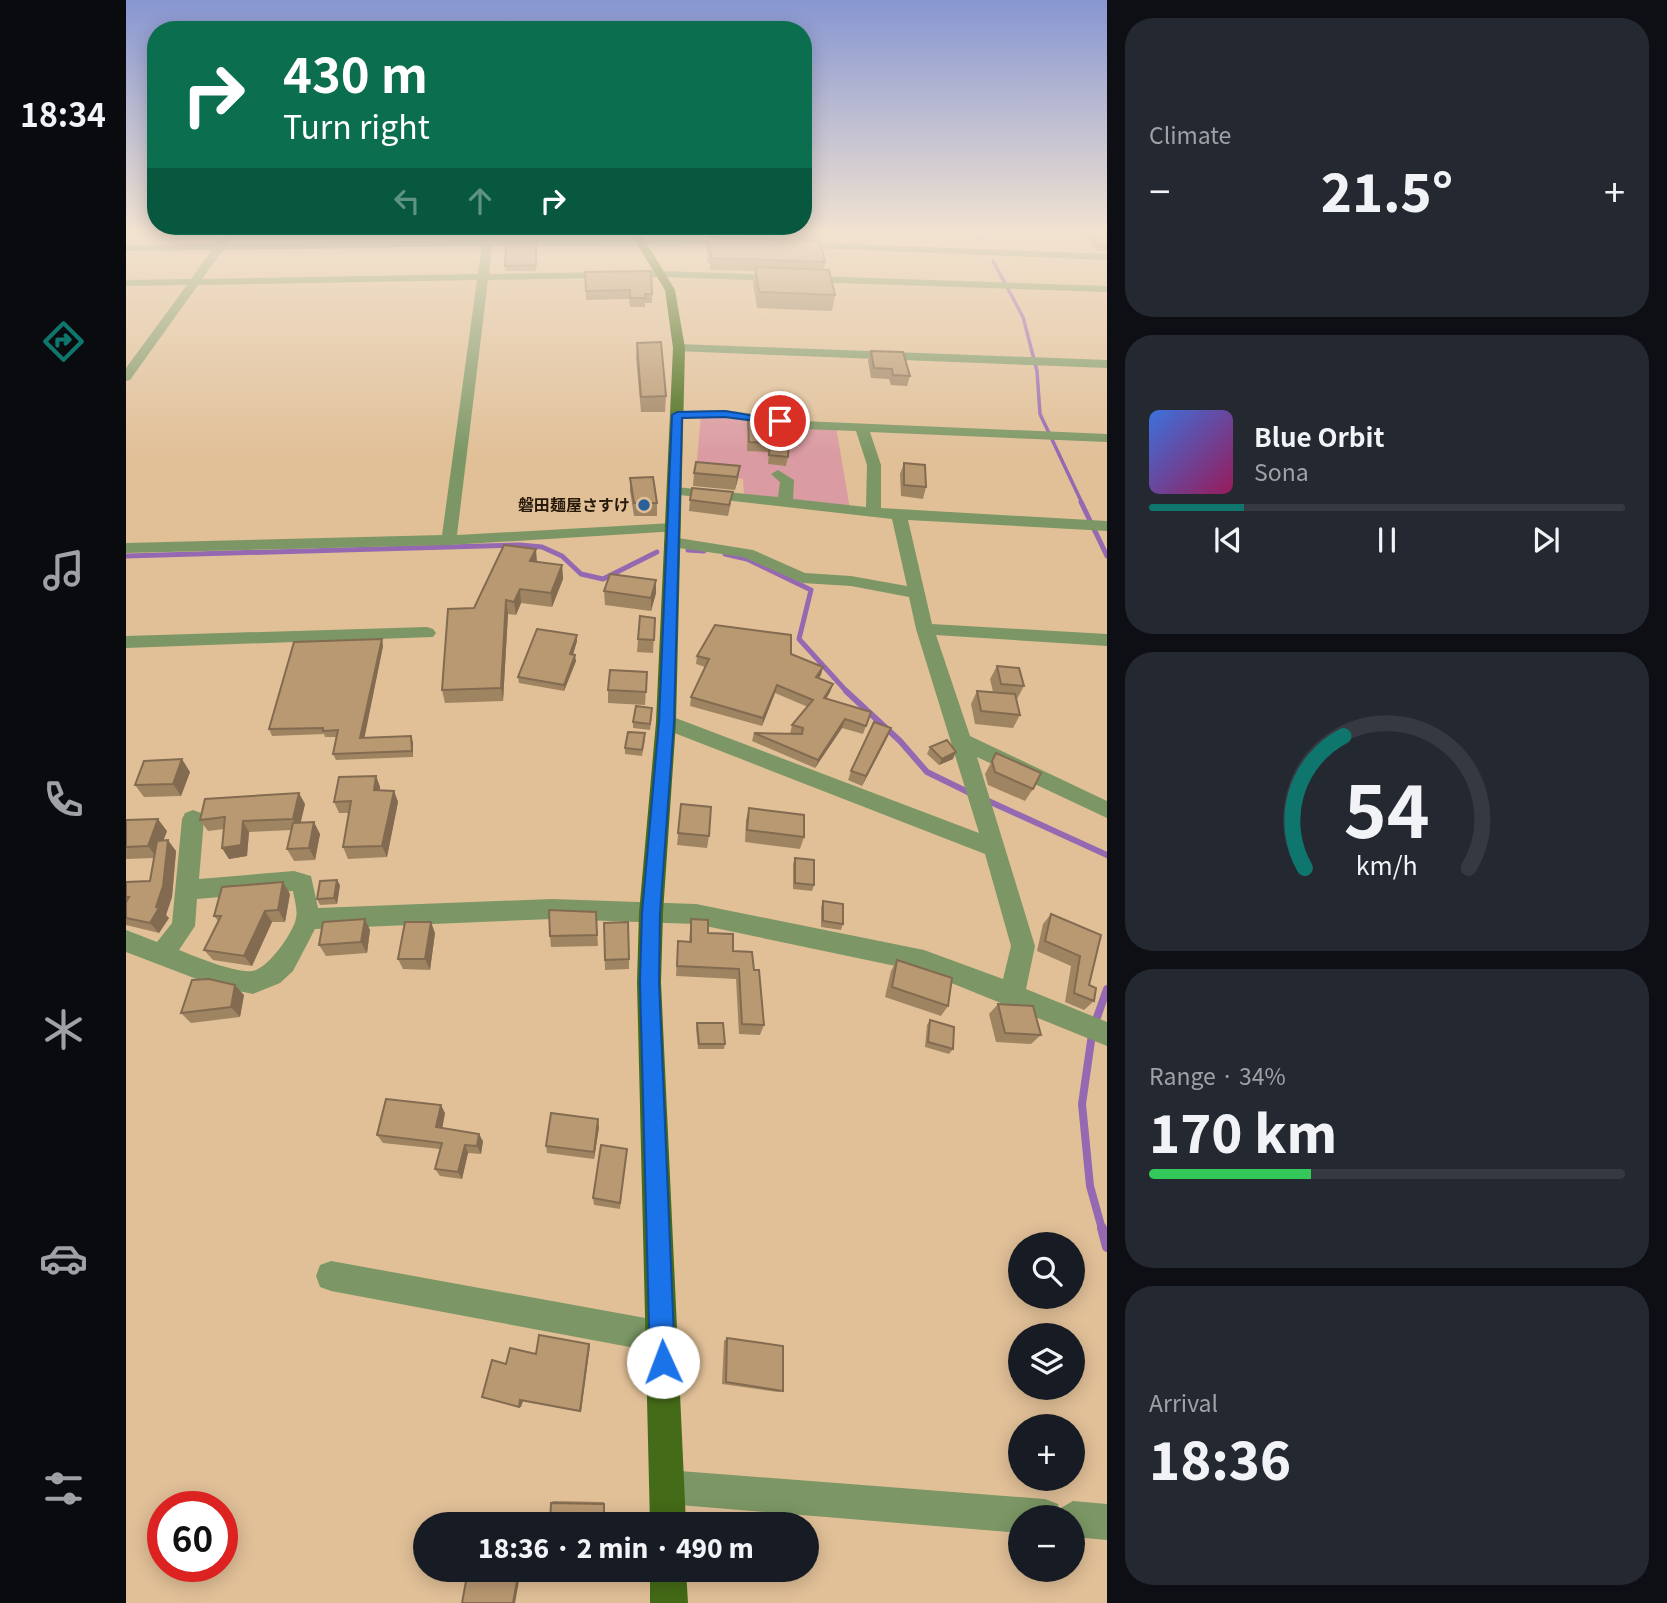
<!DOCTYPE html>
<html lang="en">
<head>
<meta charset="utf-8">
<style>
  :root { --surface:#171b24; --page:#242831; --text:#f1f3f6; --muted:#9ea1a6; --line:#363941; --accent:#0f766e }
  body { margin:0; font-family:Georgia,"Noto Sans JP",serif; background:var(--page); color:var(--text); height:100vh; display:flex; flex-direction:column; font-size:26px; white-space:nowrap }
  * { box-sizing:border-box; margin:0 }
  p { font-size:23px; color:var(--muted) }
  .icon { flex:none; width:38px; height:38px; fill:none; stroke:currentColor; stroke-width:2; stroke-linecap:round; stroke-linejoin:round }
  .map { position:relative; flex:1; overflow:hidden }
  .drawer { display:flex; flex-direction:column; gap:18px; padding:18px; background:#0d0f14; width:560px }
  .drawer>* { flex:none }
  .top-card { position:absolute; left:21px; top:21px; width:665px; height:214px; border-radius:28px; box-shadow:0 4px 18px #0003; background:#0b6e4f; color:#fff; overflow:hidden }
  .fabs { position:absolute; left:882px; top:1232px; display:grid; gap:14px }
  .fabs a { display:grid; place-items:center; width:77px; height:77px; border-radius:50%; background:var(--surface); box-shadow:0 4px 18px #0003; font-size:35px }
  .speed { position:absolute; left:21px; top:1491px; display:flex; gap:14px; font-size:35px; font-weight:700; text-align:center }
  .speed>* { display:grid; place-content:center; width:91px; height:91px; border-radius:50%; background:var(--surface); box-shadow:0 4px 18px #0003; line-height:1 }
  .speed .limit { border:10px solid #d22; background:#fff; color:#111 }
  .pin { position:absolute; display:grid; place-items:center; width:60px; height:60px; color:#fff; margin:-30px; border:4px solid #fff; border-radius:50%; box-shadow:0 2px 7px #0007 }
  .me { position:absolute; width:77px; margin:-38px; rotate:358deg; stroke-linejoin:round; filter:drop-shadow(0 0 5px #0008) }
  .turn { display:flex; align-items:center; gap:24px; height:147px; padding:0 21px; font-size:32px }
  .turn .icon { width:91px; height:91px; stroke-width:2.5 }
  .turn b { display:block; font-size:49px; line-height:60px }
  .lanes { display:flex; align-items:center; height:66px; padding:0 21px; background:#0003; justify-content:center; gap:35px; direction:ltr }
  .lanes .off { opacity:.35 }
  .big { font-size:52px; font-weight:800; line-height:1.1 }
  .drawer .tile { flex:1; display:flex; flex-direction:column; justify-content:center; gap:10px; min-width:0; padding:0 24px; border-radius:28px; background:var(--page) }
  .drawer .dial { align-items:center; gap:0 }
  .dial svg { height:182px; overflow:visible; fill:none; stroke:var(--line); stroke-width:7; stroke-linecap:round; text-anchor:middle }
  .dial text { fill:var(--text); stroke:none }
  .song { display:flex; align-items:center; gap:21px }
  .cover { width:84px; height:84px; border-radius:10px; background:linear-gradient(135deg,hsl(220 70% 55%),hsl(330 70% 35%)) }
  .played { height:7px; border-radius:4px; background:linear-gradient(90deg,var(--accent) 20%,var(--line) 20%) }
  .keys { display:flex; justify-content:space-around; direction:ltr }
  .heat { display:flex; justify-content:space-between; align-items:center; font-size:38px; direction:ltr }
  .charge { height:10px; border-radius:5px; background:linear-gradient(90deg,#34c759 34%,var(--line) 0) }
  .trip { position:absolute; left:287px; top:1512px; width:406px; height:70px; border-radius:35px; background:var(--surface); box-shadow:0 4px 18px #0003; font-weight:800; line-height:70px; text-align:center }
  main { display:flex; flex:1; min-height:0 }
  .tab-bar { display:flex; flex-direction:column; width:126px; justify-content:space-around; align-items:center; background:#090b0e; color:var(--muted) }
  .tab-bar .icon { width:49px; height:49px }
  .tab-bar .current { color:var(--accent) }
  .tab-bar b { font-size:32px; color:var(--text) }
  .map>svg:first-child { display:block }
  .green { fill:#da9ba2 }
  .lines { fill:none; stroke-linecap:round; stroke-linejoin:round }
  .stream-far4 { stroke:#9569b1; stroke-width:3.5 }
  .stream-far3 { stroke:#9569b1; stroke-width:5 }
  .stream-far2 { stroke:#9569b1; stroke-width:6 }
  .stream-far1 { stroke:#9569b1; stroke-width:8 }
  .stream { stroke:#9569b1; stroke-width:10 }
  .minor { fill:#7c9765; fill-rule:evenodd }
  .major { fill:#446b17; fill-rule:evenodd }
  .wall { fill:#9f8462 }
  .shaded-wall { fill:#826b50 }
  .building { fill:#b99972; stroke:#826b50; stroke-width:2 }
  .route { fill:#1a73e8; stroke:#114b97; stroke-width:2 }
  .poi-dot { fill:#296098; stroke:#e1c098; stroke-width:2.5 }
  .labels { text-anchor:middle; stroke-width:5; stroke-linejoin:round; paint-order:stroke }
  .far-poi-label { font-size:16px; font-weight:bold; fill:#271a0b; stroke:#e1c098; text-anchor:end }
</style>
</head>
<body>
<main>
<nav class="tab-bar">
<b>18:34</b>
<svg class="icon current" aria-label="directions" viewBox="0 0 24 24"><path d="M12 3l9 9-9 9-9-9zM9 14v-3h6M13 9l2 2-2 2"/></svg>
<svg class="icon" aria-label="music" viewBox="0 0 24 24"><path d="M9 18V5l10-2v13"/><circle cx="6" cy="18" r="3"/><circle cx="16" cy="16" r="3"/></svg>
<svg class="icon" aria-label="phone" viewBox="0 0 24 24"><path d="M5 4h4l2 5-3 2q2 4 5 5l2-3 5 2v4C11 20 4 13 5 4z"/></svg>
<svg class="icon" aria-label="climate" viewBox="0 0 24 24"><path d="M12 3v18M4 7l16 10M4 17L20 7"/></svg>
<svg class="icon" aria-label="car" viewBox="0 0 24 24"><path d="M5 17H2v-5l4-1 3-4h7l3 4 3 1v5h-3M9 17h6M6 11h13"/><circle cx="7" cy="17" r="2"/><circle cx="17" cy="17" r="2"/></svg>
<svg class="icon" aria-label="filters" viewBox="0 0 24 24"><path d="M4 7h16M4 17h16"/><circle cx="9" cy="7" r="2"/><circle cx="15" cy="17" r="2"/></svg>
</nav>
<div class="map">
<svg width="981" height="1603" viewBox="0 0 981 1603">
  <rect width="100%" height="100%" fill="#e1c098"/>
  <path class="green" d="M575 414 710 427 724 509 618 495 617 479 570 472Z"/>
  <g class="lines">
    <path class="stream-far4" d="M851 231 856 240
      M867 261 897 317 911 371 914 414 956 503"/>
    <path class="stream-far3" d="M955 502 981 556
      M562 550 578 551
      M599 554 621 559 685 590 673 639 722 693
      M0 556 394 545 416 547 436 556 455 574 477 579 531 552"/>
    <path class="stream-far2" d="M720 691 774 741 801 772 848 795
      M858 799 981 855"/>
    <path class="stream-far1" d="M969 1023 981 989
      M966 1034 956 1104 964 1186 976 1229"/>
    <path class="stream" d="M976 1228 981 1247"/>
    <path class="minor" d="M100 231H110L101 244 357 240 358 231H368L367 240H610L615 243 613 245 366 246 363 274 537 271 981 286V292L534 277 362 280 331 535 547 523 552 525 555 528 552 531 323 545 0 553V543L316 535 351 280 72 285 4 380 0 381V368L61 285 0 286V280L65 279 86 250 0 251V245L91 244ZM356 246 352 274 76 279 97 250Z
      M667 242 981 254V260L664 247 662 245Z
      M553 344 981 360V368L549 351V345Z
      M599 410 676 421 981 434V442L744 432 755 465V508L981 521V531L782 520 806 624 981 634V646L810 635 844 736 981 801V818L851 757 909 946 900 989 981 1022V1046L798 972 570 924 426 919 189 929 167 971 154 983 127 994 89 986 0 952V930L31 942 46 923 56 819 59 813 67 810 75 813 78 819 73 879 168 871 185 876 192 908 426 899 570 904 798 950 877 979 885 946 859 854 533 727 530 722 533 717H547L853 833 790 629 783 597 725 586 676 583 617 557 546 547 538 542 546 537 627 550 679 573 725 576 781 586 766 519 545 494 543 491 550 487 652 497 654 482 645 474 652 470 668 480 667 499 740 507 741 465 730 431 676 429 599 418 551 419 544 415 551 411ZM167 891C168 898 172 910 170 918 168 932 141 970 126 971 109 973 70 957 53 950L69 926 71 899Z
      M301 627 307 629 310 633 307 637 0 648V636Z
      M205 1261 536 1321 547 1326 552 1337 547 1348 536 1353 205 1291 194 1287 190 1276 194 1265Z
      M541 1470 919 1499 932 1504 933 1509 947 1501 981 1504V1540L947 1537V1517H894V1533L541 1504 529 1499 524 1487 529 1475Z"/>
    <path class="major" d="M503 231H513L549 290 559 348 550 722 537 913 535 982 560 1524H524L511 982 513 913 530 722 547 348 539 290Z
      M524 1570H560L562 1603H524Z"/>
  </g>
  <path class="wall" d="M671 231H690L691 235 690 241 699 262 698 270 709 295 706 311 631 308 627 283 629 271 584 270V263H581L583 237 674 240Z
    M957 231H981V251H970Z
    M410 248V271H380L379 266Z
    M459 272 526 294V303H519V307H504L503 299 460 300Z
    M511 343 540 396 539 412H515L510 358Z
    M745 351 784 376 781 386 765 385 763 379 745 378 742 361Z
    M622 419 662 457 660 466 642 464 643 452 621 451Z
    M778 463 800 487 797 499 775 496 774 474Z
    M614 466 609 490 567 486 568 473Z
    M504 478 531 503V516H508L504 491Z
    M564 500 605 503 602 516 563 511Z
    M411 562 436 565 437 579 426 607 395 603 390 615 382 614 377 701 319 703 316 690 348 608Z
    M478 591 530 593 525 611 479 605Z
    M529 618 527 653 511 652 512 639Z
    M451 641 447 654 450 661 438 691 393 683 392 677Z
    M257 646 238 738 285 736 287 743V757L210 760 207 754 210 737H199L198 734 146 736 143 729Z
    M665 654 697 667 693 678 707 684 704 692 700 699 745 712 737 734 716 728 689 768 626 741 628 733 664 734 666 725 682 707 649 693 636 726 564 706 565 697 579 667 570 664 571 656Z
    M871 666 898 686 891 699 894 715 887 728 849 724 845 704 851 691 867 692 864 679Z
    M521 672 519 705 482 703V690Z
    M526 715 524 730 507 728V722Z
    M761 738 736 786 722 780 725 771Z
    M519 740 516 756 499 754V748Z
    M804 747 827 759 813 765 801 754Z
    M870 753 907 789 899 801 862 785 859 774Z
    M64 772 55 796 18 797 9 785Z
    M250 776 254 787V790L268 791 272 802 261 857 222 859 217 847 223 813H213L208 802Z
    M179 804 174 823 194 834 189 860 168 861 161 849 165 830 123 832 121 856 103 859 96 848 98 829 82 831 74 820Z
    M555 804 583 836 581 848 551 845Z
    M623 808 678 837 674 849 619 842 620 820Z
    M0 820 41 831 37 840 50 851 46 897 40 915 43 918 33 933 0 925V882L24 881 28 858 0 859Z
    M669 858 688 885 686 891 667 889V864Z
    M214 885 211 904 194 905 191 899Z
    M164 894 159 922H146L126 966 87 960 78 950 93 922 88 916Z
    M697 901 717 924 715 930 695 927V907Z
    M470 912 472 946 425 947 424 936Z
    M925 914 975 935 963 985 968 1001 958 1010 939 1002 945 966 911 951 917 924Z
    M239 919 244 930 241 953 200 956 193 945Z
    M565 919 607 951 628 970 638 1025 634 1035 613 1034 610 979 550 976 552 941 563 942Z
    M478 923 503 959V969L479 970Z
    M309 933 304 970 277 969 272 959Z
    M771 960 822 1006 815 1016 759 997 765 971Z
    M118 995 114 1017 65 1023 55 1013Z
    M872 1004 915 1035 905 1044 870 1042 863 1014Z
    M804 1020 827 1049 823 1054 799 1047 801 1025Z
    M571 1023 599 1044 598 1049H572L570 1028Z
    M319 1113 316 1128 357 1141 355 1154 342 1153 336 1179 314 1176 309 1169 314 1149 257 1143 251 1135Z
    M473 1127 468 1159 421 1153 420 1146Z
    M501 1149 494 1209 468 1205 467 1198Z
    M601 1338 657 1391 652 1392 596 1384 598 1341Z
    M427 1501 478 1502V1524L425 1503Z"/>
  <path class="shaded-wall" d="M614 466 612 479 609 490 611 477Z
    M410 549 411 562 404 561Z
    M436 565 437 579 426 607 425 593Z
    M530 580V593L525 611V598Z
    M394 589 395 603 390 615 388 602Z
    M380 600 382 614 377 701 375 688Z
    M451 635V641L445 661 444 654Z
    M256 639 257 646 237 745 234 738Z
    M449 655 450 661 438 691V685Z
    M697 667 695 675 687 685 690 677Z
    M707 684 704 692 696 706 698 698Z
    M651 685 649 693 636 726 637 718Z
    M719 719 716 728 689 768 692 760Z
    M765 728 761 738 736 786 740 776Z
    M285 736 287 743V757L286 751Z
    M830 752 827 759 813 765 816 759Z
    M56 759 64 772 55 796 47 784Z
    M250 776 254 787 252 801 248 790Z
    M268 791 272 802 261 857 256 846Z
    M173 793 179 804 173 830 167 819Z
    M32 819 41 831 31 858 22 846Z
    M117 821 123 832 121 856 103 859 96 848Z
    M188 822 194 834 189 860 183 848Z
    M42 840 50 851 46 897 40 915 43 918 33 933 24 923 30 907Z
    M211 880 214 885 211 904 208 898Z
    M157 882 164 894 159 922 152 910Z
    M139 911 146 922 126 966 118 956Z
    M239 919 244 930 241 953 235 942Z
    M305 922 309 933 304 970 299 959Z
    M109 985 118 995 114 1017 105 1007Z
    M315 1105 319 1113 315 1135 310 1127Z
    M472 1119 473 1127 468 1159V1152Z
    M353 1134 357 1141 355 1154 351 1146Z
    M339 1145 342 1153 336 1179 332 1172Z
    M463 1344 464 1346 455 1412 454 1411Z
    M394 1400 397 1401 395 1407H393Z
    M393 1570H395L389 1603H387Z"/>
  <path class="building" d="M673 231H690L691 235H675Z
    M962 231H981V246H972Z
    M583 237 694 241 699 262 585 258V251H582Z
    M380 243H410V265L379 266Z
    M629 267 703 270 709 295 633 292Z
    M525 271 526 294H519L520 298H504V290L460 291 459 272Z
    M535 342 540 396 515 397 511 343Z
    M745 351 777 352 784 376 767 375 766 369 748 368Z
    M622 419 643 420 644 443 645 433 663 435 662 457 643 455 644 443 623 442Z
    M570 462 614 466 611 477 568 473Z
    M778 463 799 465 800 487 778 485Z
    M527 477 531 503H508L504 478Z
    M566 488 607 492 603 505 564 500Z
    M378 545 410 549 404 561 436 565 425 593 394 589 388 602 380 600 375 688 316 690 322 609 348 608Z
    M484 574 530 580 525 598 478 591Z
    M514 616 529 618 528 640 512 639Z
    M589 625 665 635V654L697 667 690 677 707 684 698 698 745 712 740 726 719 719 692 760 628 733 676 734 677 728 666 725 687 700 651 685 637 718 565 697 583 659 571 656Z
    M411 629 451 635 444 654 449 655 438 685 392 677Z
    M256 639 234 738 285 736 286 751 207 754 212 730 197 731V728L143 729 168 642Z
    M871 666 893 668 898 686 875 684Z
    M484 670 521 672 520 692 482 690Z
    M851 691 889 694 894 715 855 711Z
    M510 706 526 708 524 724 507 722Z
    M748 722 765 728 740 776 725 771Z
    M502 732 519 733 516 750 499 748Z
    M821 740 830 752 816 759 804 747Z
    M870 753 915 773 907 789 869 772 866 761Z
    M56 759 47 784 9 785 18 761Z
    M250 776 248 790 268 791 256 846 217 847 225 801 208 802 213 777Z
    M173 793 167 819 117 821 115 845 96 848 99 817 74 820 79 799Z
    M555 804 585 807 583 836 552 833Z
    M623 808 678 815V837L621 830Z
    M32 819 22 846 0 847V820Z
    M188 822 183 848 161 849 167 823Z
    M42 840 37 886 30 907 33 908 24 923 0 918V902L3 897H0V882L24 881 31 841Z
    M669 858 688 860V885L669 883Z
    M211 880 208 898 191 899 194 881Z
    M157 882 152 910 139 911 118 956 78 950 95 916H88L96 887Z
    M697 901 717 904V924L697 921Z
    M423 910 470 912 471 935 424 936Z
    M925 914 975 935 963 985 970 988 968 1001 948 993 954 956 919 941Z
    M239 919 235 942 193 945 197 922Z
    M565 919 582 920V933L607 934V951L626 952 628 970H633L638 1025 616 1024 613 969 551 966 552 941 565 942Z
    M279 922H305L299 959H272Z
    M502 922 503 959 479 960 478 923Z
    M771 960 826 978 822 1006 766 987Z
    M83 979 109 985 105 1007 55 1013 66 980Z
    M872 1004 907 1006 915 1035 879 1033Z
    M804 1020 828 1027 827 1049 802 1042Z
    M571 1023H597L599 1044H573Z
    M260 1099 315 1105 310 1127 353 1134 351 1146 339 1145 332 1172 309 1169 316 1143 251 1135Z
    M425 1113 472 1119 468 1152 420 1146Z
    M475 1145 501 1149 494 1203 467 1198Z
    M413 1335 463 1344 454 1411 394 1400 393 1407 356 1397 366 1360 380 1364 384 1348 410 1354Z
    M601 1338 657 1346V1391L600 1382Z
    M425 1503 478 1504V1524H424Z
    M342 1570H393L387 1603H336Z"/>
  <linearGradient id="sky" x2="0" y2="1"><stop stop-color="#8796d2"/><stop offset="0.51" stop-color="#f2e3d1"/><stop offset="1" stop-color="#f2e3d1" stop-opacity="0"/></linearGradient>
  <rect width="981" height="455" fill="url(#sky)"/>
  <path class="route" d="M599 411 659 421 654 424 599 417 556 418 548 722 534 913 533 982 549 1362 545 1371 537 1375 528 1371 524 1362 514 982 516 913 533 722 546 415 551 412Z"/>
  <circle class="poi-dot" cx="518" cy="505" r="7"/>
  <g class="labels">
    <g class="far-poi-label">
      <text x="504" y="511">磐田麺屋さすけ</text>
    </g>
  </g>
</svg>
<div class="fabs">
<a><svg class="icon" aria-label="search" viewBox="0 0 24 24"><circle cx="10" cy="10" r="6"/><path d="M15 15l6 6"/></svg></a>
<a><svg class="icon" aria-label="layers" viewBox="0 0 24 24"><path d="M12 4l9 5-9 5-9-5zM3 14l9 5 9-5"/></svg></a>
<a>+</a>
<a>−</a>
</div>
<div class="speed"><div class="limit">60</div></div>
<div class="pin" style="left:654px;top:421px;background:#d93025"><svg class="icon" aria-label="arrive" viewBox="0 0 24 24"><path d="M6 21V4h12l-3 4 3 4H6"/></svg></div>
<svg class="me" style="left:537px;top:1362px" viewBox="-20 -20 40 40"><circle r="19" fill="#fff"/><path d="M0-13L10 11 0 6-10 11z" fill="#1a73e8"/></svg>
<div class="trip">18:36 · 2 min · 490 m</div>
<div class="top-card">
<div class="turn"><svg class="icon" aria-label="right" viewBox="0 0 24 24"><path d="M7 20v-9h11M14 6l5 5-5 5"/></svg><div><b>430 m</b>Turn right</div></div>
<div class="lanes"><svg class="icon off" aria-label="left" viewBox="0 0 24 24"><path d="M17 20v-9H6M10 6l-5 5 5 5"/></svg><svg class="icon off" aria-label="ahead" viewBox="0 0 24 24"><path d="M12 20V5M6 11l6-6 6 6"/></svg><svg class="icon" aria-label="right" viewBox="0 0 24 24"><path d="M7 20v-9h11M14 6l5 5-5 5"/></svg></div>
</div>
</div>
<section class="drawer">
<div class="tile"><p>Climate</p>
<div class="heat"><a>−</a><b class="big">21.5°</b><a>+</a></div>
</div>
<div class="tile">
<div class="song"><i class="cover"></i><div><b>Blue Orbit</b><p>Sona</p></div></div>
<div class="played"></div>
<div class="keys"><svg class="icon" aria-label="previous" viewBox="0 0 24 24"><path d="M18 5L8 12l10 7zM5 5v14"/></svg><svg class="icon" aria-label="pause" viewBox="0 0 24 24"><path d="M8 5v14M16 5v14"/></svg><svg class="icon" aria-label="next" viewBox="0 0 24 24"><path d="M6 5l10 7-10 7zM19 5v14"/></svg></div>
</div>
<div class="tile dial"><svg viewBox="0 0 100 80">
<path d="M14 69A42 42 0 1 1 86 69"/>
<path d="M14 69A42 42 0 0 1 31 11" stroke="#0f766e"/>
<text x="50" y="56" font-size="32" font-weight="700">54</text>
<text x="50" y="72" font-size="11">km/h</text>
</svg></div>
<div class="tile"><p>Range · 34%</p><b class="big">170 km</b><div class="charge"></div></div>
<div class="tile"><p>Arrival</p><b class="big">18:36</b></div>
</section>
</main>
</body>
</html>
